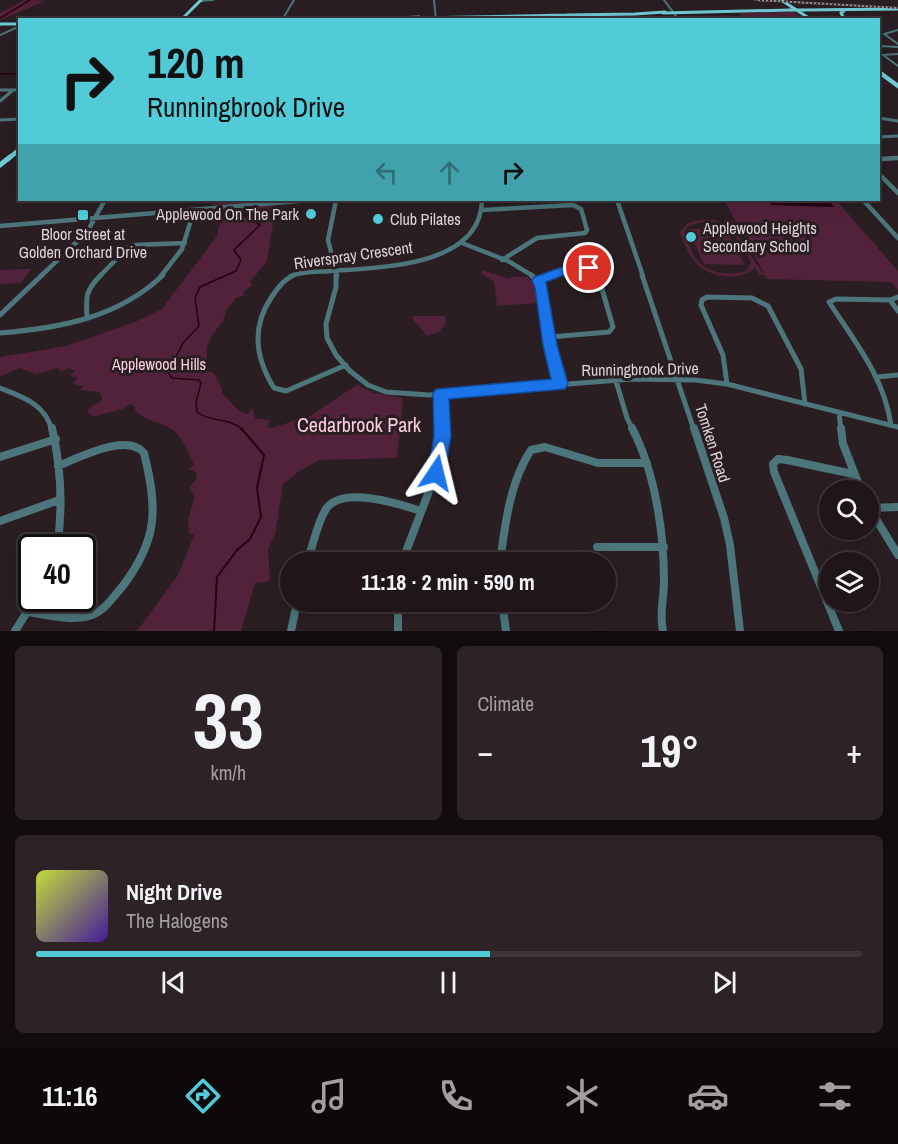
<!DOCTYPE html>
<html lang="en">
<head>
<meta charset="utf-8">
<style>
  :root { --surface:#20161a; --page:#2d2327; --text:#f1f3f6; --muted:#a29fa2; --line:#3d3539; --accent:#52cbd9 }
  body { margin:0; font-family:"Archivo Narrow",sans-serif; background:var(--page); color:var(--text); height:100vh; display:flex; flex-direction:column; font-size:22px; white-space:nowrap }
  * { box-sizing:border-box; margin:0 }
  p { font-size:20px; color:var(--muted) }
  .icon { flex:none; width:33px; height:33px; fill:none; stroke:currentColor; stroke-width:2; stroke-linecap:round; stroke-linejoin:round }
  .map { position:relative; height:631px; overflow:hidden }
  .side { display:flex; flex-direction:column; gap:15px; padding:15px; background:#120c0e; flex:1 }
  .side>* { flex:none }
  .top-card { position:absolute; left:18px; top:18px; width:862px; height:183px; border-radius:0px; box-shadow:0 3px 15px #0003,0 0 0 2px var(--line); background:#52cbd9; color:#111; overflow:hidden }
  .buttons { position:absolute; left:819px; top:480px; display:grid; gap:12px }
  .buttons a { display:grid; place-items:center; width:60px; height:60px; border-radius:50%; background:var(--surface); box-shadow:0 3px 15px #0003,0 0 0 2px var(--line); font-size:30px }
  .speed { position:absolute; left:18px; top:534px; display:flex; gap:12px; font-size:30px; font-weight:700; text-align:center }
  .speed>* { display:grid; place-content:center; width:78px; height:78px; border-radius:50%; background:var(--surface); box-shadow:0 3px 15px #0003,0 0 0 2px var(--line); line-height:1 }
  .speed .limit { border:3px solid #111; border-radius:9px; background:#fff; color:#111 }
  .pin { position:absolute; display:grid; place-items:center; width:51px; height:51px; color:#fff; margin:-26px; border:3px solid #fff; border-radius:50%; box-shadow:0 2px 6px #0007 }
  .me { position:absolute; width:66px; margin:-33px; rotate:10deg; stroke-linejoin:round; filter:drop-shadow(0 0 4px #0008) }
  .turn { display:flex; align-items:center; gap:21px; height:126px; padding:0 30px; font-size:27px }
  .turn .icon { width:78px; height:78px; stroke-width:2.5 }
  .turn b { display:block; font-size:42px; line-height:51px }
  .lanes { display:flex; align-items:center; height:57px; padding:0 30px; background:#0003; justify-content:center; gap:30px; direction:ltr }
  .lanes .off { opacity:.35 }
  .big { font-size:45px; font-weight:700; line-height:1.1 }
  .side .tile { flex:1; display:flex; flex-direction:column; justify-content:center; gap:9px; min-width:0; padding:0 21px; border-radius:9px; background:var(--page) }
  .side .dial { align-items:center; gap:0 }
  .dial b { font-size:78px; line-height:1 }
  .song { display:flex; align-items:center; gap:18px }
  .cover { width:72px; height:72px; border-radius:9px; background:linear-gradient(135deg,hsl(70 70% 55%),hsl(260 70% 35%)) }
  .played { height:6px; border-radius:3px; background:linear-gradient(90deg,var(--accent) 55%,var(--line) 55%) }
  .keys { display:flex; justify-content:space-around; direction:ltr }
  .heat { display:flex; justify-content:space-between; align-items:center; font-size:33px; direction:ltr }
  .side .tiles { flex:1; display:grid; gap:15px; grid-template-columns:1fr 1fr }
  .tile:last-child { grid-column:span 2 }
  .trip { position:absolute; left:280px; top:552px; width:336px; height:60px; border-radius:30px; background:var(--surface); box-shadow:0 3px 15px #0003,0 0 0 2px var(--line); font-weight:700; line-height:60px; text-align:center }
  .dock { display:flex; height:96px; justify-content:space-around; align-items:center; background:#0d090a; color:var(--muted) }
  .dock .icon { width:42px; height:42px }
  .dock .selected { color:var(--accent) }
  .dock b { font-size:27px; color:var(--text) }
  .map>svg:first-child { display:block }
  .green { fill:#52223b; fill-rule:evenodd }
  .water { fill:#260015 }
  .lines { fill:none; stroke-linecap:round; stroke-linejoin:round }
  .stream-far1 { stroke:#260015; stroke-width:1.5 }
  .stream { stroke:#260015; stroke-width:2 }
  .minor-far4 { stroke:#4c767b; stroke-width:2 }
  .minor-far3 { stroke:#4c767b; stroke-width:3 }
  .minor-far2 { stroke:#4c767b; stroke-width:4.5 }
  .minor-far1 { stroke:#4c767b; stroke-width:5 }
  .minor { stroke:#4c767b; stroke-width:8 }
  .major-far2 { stroke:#6fcbd6; stroke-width:3 }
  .major-far1 { stroke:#6fcbd6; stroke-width:4.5 }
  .major { stroke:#6fcbd6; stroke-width:5 }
  .rail-casing { stroke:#9b9195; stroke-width:2 }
  .rail { stroke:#2a1e23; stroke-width:1.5; stroke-dasharray:2; stroke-linecap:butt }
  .major-bridge { stroke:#6fcbd6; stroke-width:3 }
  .route { fill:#1a73e8; stroke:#114b97; stroke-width:1.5 }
  .poi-dot { fill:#52cbd9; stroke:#2a1e23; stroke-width:2 }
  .labels { text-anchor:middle; stroke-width:6; stroke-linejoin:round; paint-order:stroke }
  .poi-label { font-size:16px; fill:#ddd4d8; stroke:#2a1e23; text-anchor:start }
  .street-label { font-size:16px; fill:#ddd4d8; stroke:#2a1e23 }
  .park-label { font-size:16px; fill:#f8cde0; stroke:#2a1e23 }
  .near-park-label { font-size:20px; fill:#f8cde0; stroke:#2a1e23 }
</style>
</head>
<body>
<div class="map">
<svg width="898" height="631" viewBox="0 0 898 631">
  <rect width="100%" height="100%" fill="#2a1e23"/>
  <path class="green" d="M25 0 45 1 0 20V13Z
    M794 12 804 19H724L720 15 740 17 742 16 739 13Z
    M210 200H258L262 206 276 205 267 261 250 282 252 285 243 292 245 295 236 298 226 311 223 321 211 337 207 347 206 371 214 373 222 388V393L239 411 247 414 253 408 255 418 269 420 268 427 271 428 310 416 357 385 374 393 403 398 397 458 319 460 298 472 283 484 275 534 268 549 270 581 255 583 241 631H137L178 575 194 535 189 533 188 519 195 497 189 487 196 480 197 473 189 469 194 466C190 453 180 433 168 427 156 421 143 420 135 410V406L129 404 122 409 92 417 87 410 102 400V396L99 392 80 390 84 386 73 384 78 377 69 376 75 371 69 368 61 372 58 368 36 374 19 368 0 377V357L66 346 135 322 162 309 217 236 223 211 211 203Z
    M724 200H836L898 271V290L891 282 767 279 765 275H760L755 268C739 282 709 278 695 262 688 255 684 241 680 232L688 223C739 208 741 249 765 275ZM701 222C732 224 737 237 751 262L746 271C731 276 708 274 697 260 691 253 688 242 684 233L688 226Z
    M688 229 726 230 745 265 704 264Z
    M31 269 21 283 0 284V270Z
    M482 270 510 279 512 277H528L536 287 538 303 497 306 494 282 482 274Z
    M415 316H445L446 323 439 332 427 336 412 318Z"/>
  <path class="water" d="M768 200H828L834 207 772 205Z"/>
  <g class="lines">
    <path class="stream-far1" d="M0 18 30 0
      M0 74H20
      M242 430C231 417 210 423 197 412L196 402 201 383 199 380 172 378 168 372 183 343 199 326 195 298 200 287 236 271 241 260 234 250 260 225 245 216V208"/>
    <path class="stream" d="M214 631 217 577 237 550 250 539 261 517 257 488 264 455 241 428"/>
    <path class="minor-far4" d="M434 0 436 20
      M664 0 679 20
      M200 1 213 0
      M282 20 294 0
      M898 30 884 34 898 44
      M0 35 20 26
      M879 46 898 47
      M898 54 883 55 898 66"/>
    <path class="minor-far3" d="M0 90H20
      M0 101 12 91
      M879 118 898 121
      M0 120 20 119
      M879 137 898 136
      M886 159 898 158"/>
    <path class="minor-far2" d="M879 159 898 158
      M879 174 898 193
      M336 200 328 240 337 276
      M617 200 643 276
      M863 200 898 238
      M482 210 573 205 581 209 587 230 585 233 537 238 502 260
      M0 226 311 200
      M462 243 508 261 533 276
      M41 276 87 232 105 200
      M100 276 127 248 135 245 185 243
      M161 276 182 249 194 210
      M291 276C302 271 319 272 331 271 381 267 481 267 482 200
      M548 276 574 268 597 270 599 276"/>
    <path class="minor-far1" d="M294 275C283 280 277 289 271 298 251 328 256 359 274 388L286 391 346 365
      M336 275V287L326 324 327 338 336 355 350 371 368 385 386 392 429 395 632 379 695 380 727 384 898 427
      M531 275 542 288 550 345 560 385
      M642 275 694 430
      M538 280 552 275
      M890 300 898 311
      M0 315 42 275
      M87 318C86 296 85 291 101 275
      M0 333C60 328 118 318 163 275
      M550 337 609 332 613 327 598 275
      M877 377 898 375
      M616 381 627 418 633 430
      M727 384 723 355 701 305 702 300 707 297 752 298 768 306 801 369 805 404
      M0 388C23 397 45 404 52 430
      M441 393 443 430
      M839 413 841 430
      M891 425C884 377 855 342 829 302L836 299 890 300 898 297"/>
    <path class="minor" d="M52 428C61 467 63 509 57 548
      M632 428C655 472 664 532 664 581 664 598 659 614 663 631
      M694 428 724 518 730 545 740 631
      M841 428 843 444 861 490
      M0 457 56 439
      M868 506 898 555
      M870 508 898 507
      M0 521 59 500
      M597 547H664
      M307 562C313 546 317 523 326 509 342 485 400 504 421 511
      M402 562 436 473 443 428
      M500 562C505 525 510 481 531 450L545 447 598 463H647
      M398 602V631
      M502 602 506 631
      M28 612C48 615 72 622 92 615 105 610 113 597 122 587 158 540 158 509 144 453 127 432 78 458 58 466
      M15 631 36 598
      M291 631 297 602
      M839 631 774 472 773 464 778 459 787 460 853 474"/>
    <path class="major-far2" d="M781 0 812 20
      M803 10 898 9
      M844 11 841 13 845 20
      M663 13 790 10
      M635 14 665 12
      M567 15 637 14
      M416 18 569 15
      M373 19 419 17
      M173 20 176 19
      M181 20 201 0
      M271 20H301
      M321 20 360 18
      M357 20 375 18
      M0 24H20"/>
    <path class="major-far1" d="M879 72 898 86
      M8 159 20 149"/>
    <path class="major" d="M0 165 10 157"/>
    <defs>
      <path id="rail" d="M756 0 898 8"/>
    </defs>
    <use href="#rail" class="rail-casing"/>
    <use href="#rail" class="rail"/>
    <path class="major-bridge" d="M790 10H803"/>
  </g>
  <path class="route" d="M589 264 593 265 595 268 593 271 567 274 546 282 557 345 568 384 565 389 449 399 451 435 445 473 443 478 436 480 430 478 428 473 434 435 433 393 436 389 551 379 543 345 535 288 532 280 534 277 565 266Z"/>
  <g class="poi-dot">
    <circle cx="311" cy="214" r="6"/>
    <rect x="77" y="209" width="12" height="12" rx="3"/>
    <circle cx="378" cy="219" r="6"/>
    <circle cx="691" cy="237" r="6"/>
  </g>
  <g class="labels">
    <g class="poi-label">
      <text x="299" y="220" text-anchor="end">Applewood On The Park</text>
      <text x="390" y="225">Club Pilates</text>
      <text x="703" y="234">Applewood Heights<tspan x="703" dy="18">Secondary School</tspan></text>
      <text x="83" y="240" text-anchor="middle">Bloor Street at<tspan x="83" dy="18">Golden Orchard Drive</tspan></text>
    </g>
    <g class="street-label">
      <text transform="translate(353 255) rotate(-8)" y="6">Riverspray Crescent</text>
      <text transform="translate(640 369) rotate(-1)" y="6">Runningbrook Drive</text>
      <text transform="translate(713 443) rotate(72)" y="6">Tomken Road</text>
    </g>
    <g class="park-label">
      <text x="159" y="370">Applewood Hills</text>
    </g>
    <g class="near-park-label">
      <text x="359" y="432">Cedarbrook Park</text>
    </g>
  </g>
</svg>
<div class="buttons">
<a><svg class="icon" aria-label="search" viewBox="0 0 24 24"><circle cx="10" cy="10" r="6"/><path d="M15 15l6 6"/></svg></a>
<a><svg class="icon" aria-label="layers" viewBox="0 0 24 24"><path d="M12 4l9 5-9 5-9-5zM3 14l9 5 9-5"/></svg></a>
</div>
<div class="speed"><div class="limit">40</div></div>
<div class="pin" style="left:589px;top:268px;background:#d93025"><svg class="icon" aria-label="arrive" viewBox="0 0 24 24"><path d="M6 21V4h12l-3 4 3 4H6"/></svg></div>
<svg class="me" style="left:436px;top:473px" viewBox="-20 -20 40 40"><path d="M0-17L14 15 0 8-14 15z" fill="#1a73e8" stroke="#fff" stroke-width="4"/></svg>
<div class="trip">11:18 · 2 min · 590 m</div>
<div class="top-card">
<div class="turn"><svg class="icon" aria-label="right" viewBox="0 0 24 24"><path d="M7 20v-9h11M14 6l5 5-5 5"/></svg><div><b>120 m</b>Runningbrook Drive</div></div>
<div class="lanes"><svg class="icon off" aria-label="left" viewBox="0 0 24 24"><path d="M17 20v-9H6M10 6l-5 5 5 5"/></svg><svg class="icon off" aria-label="ahead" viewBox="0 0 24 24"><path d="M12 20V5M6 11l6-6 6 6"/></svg><svg class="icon" aria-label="right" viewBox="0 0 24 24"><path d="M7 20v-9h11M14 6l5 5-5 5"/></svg></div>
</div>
</div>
<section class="side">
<div class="tiles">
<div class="tile dial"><b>33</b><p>km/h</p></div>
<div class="tile"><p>Climate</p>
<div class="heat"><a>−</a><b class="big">19°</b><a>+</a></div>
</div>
<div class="tile">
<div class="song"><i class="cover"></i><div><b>Night Drive</b><p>The Halogens</p></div></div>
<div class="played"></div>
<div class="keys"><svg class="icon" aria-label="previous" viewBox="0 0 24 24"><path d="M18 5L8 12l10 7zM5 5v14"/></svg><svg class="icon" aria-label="pause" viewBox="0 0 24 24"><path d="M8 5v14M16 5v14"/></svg><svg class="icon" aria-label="next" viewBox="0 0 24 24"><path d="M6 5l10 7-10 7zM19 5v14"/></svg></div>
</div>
</div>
</section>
<nav class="dock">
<b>11:16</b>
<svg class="icon selected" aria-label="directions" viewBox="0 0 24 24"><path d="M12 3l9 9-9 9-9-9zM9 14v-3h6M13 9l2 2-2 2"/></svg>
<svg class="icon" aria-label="music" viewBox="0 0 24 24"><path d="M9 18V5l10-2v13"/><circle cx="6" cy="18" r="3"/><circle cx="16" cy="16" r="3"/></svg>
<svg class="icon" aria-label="phone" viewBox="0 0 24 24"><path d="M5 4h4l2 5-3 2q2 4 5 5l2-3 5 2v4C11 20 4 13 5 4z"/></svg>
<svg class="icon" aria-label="climate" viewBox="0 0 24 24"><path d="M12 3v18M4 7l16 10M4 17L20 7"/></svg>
<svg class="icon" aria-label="car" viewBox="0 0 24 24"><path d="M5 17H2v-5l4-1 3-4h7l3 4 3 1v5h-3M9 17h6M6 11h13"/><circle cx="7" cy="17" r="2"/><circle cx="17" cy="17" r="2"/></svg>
<svg class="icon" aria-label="filters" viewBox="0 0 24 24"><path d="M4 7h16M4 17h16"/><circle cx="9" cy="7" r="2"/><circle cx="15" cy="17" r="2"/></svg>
</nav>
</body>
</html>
